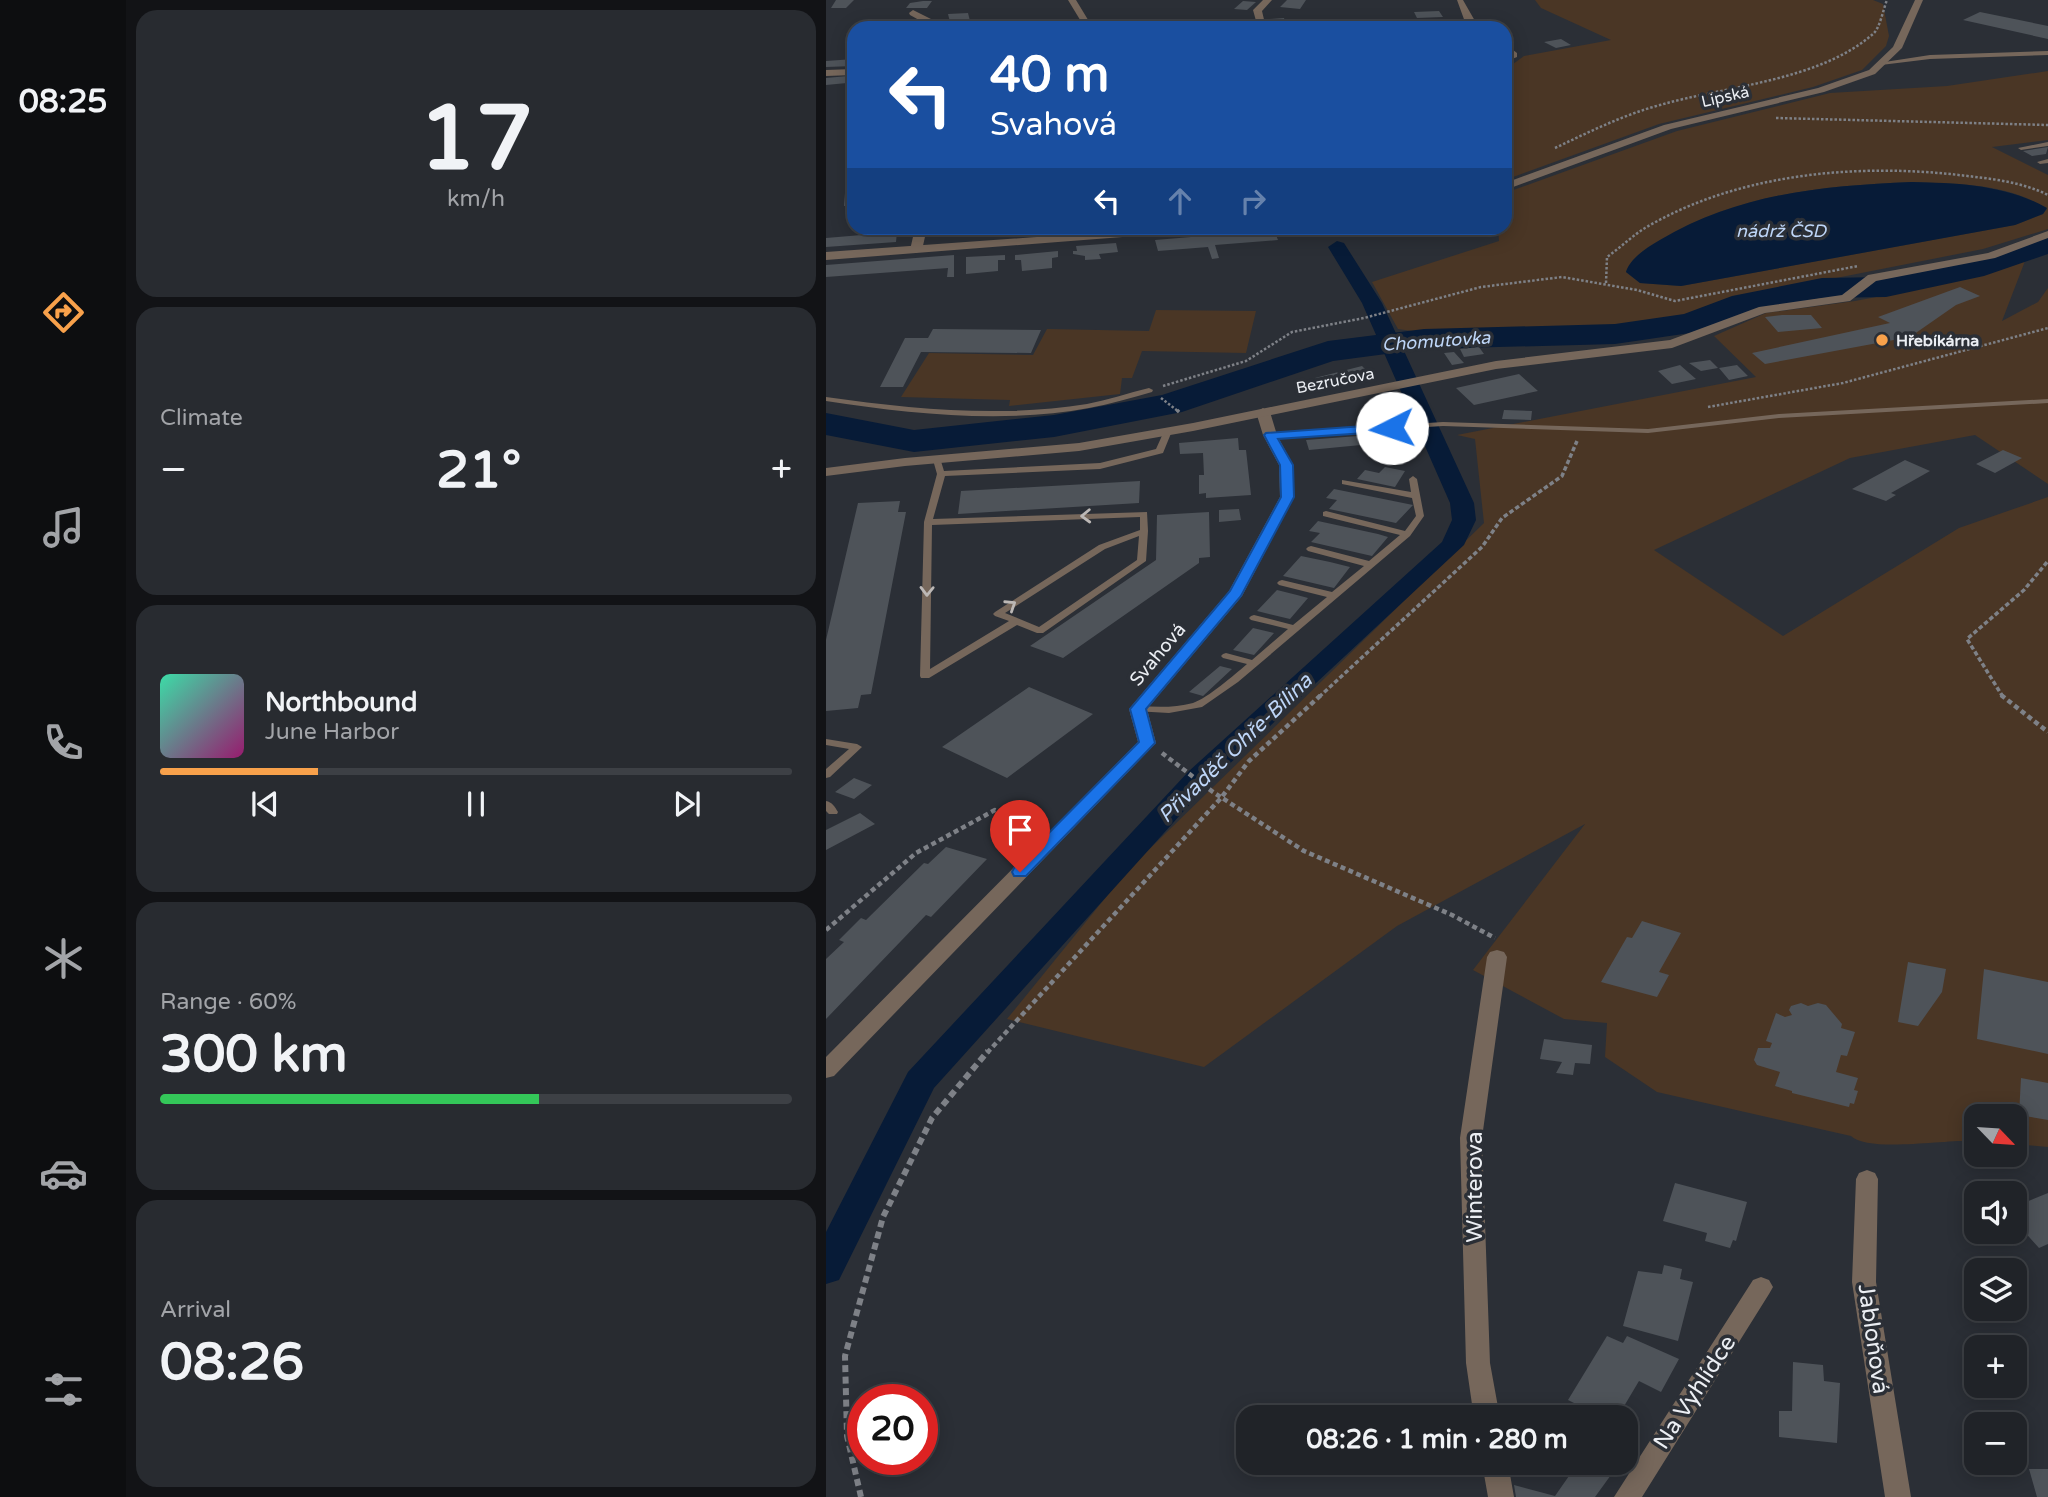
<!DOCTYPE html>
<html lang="en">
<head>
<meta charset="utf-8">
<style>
  :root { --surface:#202328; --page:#282b30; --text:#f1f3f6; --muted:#a2a4a8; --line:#3d4045; --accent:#f8a14b }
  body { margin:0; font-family:"Varela Round",sans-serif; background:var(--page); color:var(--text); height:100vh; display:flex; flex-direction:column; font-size:26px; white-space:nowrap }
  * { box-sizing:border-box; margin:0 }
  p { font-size:23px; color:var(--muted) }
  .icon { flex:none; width:38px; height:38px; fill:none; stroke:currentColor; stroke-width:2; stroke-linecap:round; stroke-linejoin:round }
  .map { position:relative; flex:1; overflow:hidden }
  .panel { display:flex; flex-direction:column; gap:10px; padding:10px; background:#121316; width:700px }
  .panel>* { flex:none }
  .top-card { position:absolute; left:21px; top:21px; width:665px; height:214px; border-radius:21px; box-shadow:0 4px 18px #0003,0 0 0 2px var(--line); background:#1a4fa0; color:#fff; overflow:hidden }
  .needle { width:46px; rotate:115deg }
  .buttons { position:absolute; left:1138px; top:1104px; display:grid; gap:14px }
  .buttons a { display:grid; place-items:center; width:63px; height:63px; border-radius:14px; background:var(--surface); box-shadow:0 4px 18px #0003,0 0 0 2px var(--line); font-size:35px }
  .speed { position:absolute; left:21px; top:1384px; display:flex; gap:14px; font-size:35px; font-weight:700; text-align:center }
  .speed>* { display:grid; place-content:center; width:91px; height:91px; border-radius:50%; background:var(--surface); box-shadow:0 4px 18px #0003,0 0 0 2px var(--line); line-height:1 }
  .speed .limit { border:10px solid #d22; background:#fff; color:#111 }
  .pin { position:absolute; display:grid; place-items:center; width:60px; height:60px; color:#fff; margin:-72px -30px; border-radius:50% 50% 50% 0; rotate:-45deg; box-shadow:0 0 7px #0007 }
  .pin .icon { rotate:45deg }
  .me { position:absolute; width:77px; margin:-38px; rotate:266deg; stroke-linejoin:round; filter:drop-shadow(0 0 5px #0008) }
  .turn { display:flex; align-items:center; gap:24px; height:147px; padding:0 28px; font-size:32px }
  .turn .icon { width:91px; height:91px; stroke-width:2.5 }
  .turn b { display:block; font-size:49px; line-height:60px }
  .lanes { display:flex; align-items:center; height:66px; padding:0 28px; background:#0003; justify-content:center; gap:35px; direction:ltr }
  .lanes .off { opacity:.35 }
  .big { font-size:52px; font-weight:700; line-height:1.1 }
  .panel .card { flex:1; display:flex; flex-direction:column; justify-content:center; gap:10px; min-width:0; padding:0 24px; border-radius:21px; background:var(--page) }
  .panel .dial { align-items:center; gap:0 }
  .dial b { font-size:91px; line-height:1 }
  .song { display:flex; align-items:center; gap:21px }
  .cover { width:84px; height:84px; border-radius:10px; background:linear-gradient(135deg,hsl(160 70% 55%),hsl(320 70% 35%)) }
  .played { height:7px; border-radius:4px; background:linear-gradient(90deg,var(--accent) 25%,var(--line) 25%) }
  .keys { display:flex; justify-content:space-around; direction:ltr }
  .heat { display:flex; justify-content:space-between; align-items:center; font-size:38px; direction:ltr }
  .charge { height:10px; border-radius:5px; background:linear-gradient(90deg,#34c759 60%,var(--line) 0) }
  .trip { position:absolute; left:410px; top:1405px; width:402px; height:70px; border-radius:21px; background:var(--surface); box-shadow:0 4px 18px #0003,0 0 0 2px var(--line); font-weight:700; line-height:70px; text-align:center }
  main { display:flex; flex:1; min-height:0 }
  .tabs { display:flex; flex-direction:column; width:126px; justify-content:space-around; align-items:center; background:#0d0e10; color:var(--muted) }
  .tabs .icon { width:49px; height:49px }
  .tabs .active { color:var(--accent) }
  .tabs b { font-size:32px; color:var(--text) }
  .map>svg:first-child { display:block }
  .green { fill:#4a3625; fill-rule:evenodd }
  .water { fill:#071b37 }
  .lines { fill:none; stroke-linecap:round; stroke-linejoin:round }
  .canal { fill:#071b37; fill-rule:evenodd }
  .river { fill:#071b37; fill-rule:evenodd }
  .building { fill:#4e5359 }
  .path-far3 { stroke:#7e8187; stroke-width:2.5; stroke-dasharray:2.5 2; stroke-linecap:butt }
  .path-far2 { stroke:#7e8187; stroke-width:3.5; stroke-dasharray:4.5 2.5; stroke-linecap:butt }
  .path-far1 { stroke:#7e8187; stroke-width:4.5; stroke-dasharray:5 3.5; stroke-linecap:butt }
  .path { stroke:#7e8187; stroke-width:6; stroke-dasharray:7 4.5; stroke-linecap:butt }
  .service { fill:#76675b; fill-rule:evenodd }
  .minor { fill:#76675b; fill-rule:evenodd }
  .tertiary { fill:#76675b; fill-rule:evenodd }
  .oneway { stroke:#bcb8b6 }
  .route { fill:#1a73e8; stroke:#114b97; stroke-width:2 }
  .poi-dot { fill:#f8a14b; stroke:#2b2f36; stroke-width:2.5 }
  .labels { text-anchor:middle; stroke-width:7; stroke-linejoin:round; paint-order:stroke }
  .far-street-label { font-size:16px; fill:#ebeef3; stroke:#2b2f36 }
  .far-poi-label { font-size:16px; font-weight:bold; fill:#ebeef3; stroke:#2b2f36; text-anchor:start }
  .far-water-label { font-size:18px; font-style:italic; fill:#bed6f8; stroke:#2b2f36 }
  .street-label { font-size:19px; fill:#ebeef3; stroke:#2b2f36 }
  .water-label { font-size:21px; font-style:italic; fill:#bed6f8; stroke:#2b2f36 }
  .near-street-label { font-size:23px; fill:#ebeef3; stroke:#2b2f36 }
</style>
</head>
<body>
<main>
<nav class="tabs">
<b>08:25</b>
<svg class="icon active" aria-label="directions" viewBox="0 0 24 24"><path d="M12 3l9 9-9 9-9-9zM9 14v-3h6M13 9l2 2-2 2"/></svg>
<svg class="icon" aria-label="music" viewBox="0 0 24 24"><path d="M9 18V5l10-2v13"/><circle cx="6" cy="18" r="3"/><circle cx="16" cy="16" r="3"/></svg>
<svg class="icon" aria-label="phone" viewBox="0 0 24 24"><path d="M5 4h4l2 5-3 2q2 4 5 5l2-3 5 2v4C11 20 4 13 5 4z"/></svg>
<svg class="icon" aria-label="climate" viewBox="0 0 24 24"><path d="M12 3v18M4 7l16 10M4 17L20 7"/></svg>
<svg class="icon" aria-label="car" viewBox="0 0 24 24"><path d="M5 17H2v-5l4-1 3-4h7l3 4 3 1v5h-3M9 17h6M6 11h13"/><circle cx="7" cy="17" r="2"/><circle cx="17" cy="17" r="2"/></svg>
<svg class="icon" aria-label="filters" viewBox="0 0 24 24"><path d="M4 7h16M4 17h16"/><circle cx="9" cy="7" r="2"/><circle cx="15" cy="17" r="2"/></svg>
</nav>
<section class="panel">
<div class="card dial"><b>17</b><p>km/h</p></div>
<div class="card"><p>Climate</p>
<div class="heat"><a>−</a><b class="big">21°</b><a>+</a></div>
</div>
<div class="card">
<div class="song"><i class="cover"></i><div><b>Northbound</b><p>June Harbor</p></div></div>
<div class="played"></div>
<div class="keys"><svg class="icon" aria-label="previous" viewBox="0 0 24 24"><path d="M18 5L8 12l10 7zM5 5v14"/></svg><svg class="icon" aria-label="pause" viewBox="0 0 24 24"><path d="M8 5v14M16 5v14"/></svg><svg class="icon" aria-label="next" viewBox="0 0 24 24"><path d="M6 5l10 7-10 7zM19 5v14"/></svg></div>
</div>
<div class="card"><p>Range · 60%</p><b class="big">300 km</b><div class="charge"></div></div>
<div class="card"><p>Arrival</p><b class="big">08:26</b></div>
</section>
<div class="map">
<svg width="1222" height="1497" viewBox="0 0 1222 1497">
  <rect width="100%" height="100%" fill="#2b2f36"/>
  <path class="green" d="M709 0H1047L1057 4 1063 36 1060 46 1036 70 987 87 833 124 679 180V70L698 56 785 40 715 8Z
    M1222 71V140L1166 147 1222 175V229L1157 249 1005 279 839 334 768 344 683 345 572 329 546 282 673 241 672 228H679V193L851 131 1004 93 1121 86ZM1086 182C1132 184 1182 183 1221 209L1217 214 1189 225 855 286 814 283 800 272C805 257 821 248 834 240 914 193 996 186 1086 182Z
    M1199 261 1176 321 1212 302 1222 288V484L1149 435 1024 458 828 550 957 636 1133 528 1222 497V1147L1188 1144V1116H1150V1141C1123 1139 1042 1153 1025 1136L831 1092 779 1057 781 1023 738 1019 647 970 759 824 571 926 378 1067 181 1019 302 870 658 523 649 439 631 435 930 377 888 336 940 313 1029 301 1108 286Z
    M330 310 430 311 420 353 316 351 306 378H296L294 394 183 406 184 400 75 397 103 353 207 355 221 329 323 331Z"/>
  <path class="water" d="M1086 182C1133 183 1180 185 1221 208L1217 214 1189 225 855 286 814 283 800 272C805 257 821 248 834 240 914 193 996 186 1086 182Z"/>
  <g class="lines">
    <path class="canal" d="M511 241 518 243 556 303 648 503 650 520 638 545 383 783 108 1088 13 1280 0 1284V1232L82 1072 363 771 616 542 626 520 624 503 536 303 502 247Z"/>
    <path class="river" d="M1222 235V254L1158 276 1060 297 996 298 926 311 864 333 789 344 598 349 507 361 356 412 228 437 88 452 0 435V413L88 430 228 415 336 395 502 341 598 329 789 324 858 314 906 296 996 278 1060 277 1140 261Z"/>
  </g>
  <path class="building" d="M10 0H28L20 8H5Z
    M461 0H480L474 9 454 7Z
    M97 1H106L101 8H80L84 3Z
    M417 1 430 2 421 10 408 9Z
    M613 11 617 17 591 18 588 12Z
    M1154 12 1222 26V39L1137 20Z
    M142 13 144 21 124 22 122 14Z
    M458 18 461 28H447L444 19Z
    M404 20H418L420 28H399L398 25H405Z
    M624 20 628 26 610 27 606 21Z
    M735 39 745 45 730 48 718 42Z
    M28 59V66L0 67V61Z
    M22 76 21 83 0 85V78Z
    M1222 147 1220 154 1206 156 1197 151Z
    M28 192V205L18 206 19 193Z
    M158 228H183L184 233 140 236 139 229Z
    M448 230 452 240 389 245 393 258 386 259 382 247 332 251 329 240Z
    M71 232 70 242 0 247V238Z
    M290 243 292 252 273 254 275 259 259 260V256L247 254V251H251L250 246Z
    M232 251V257L226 258V268L196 271 195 260H189V255Z
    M128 255V277H121L122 268 0 277V265Z
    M179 255V260H172V271L140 274V257Z
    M1134 287 1154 296 1130 305 1084 337 939 364 926 353 1064 323 1052 317Z
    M956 315H985L996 328 952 332 939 317Z
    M107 329 215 330 205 353 95 352 77 387H54L79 338H102Z
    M653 347 658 354 638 357 634 349Z
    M628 352 638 363 626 365 618 353Z
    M884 360 892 368 875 371 863 363Z
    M854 365 870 379 846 384 832 371Z
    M911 365 922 376 903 380 893 368Z
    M536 366 546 376 500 387 489 378Z
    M693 374 712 391 648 405 630 388Z
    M678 410 706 411 705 420 676 419Z
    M532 436 535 445 483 450 480 440Z
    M412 438 413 450H420L425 495 380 498V493L373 494V475H378L377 453 354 454 353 443Z
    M1177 450 1196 458 1169 473 1150 464Z
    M1079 460 1104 471 1065 493 1070 495 1060 501 1026 489Z
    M559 467 579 471 569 487 531 479 539 470 553 473Z
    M314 481 313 503 132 514 135 491Z
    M508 489 518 491 587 505 570 523 503 509 511 500 500 498Z
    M74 501 72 512H80L45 694 35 695 32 708 0 711V640L32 503Z
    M413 509 415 520 393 522V510Z
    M383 512 384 557 373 558V563L237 658 204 646 330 560 331 515Z
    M492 521 552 534 562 537 546 556 485 542 494 533 483 531Z
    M475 556 504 562 524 567 508 588 457 576Z
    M451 590 471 595 482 598 464 619 431 611Z
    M427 628 448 633 428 655 407 650Z
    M394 666 406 669 377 696 363 692Z
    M203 687 267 714 181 778 116 747Z
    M28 778 46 785 28 799 9 792Z
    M34 813 49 824 0 850V830Z
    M120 847 161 859 105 917 100 915 0 1019V959L18 942 13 940 35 918 40 920 98 863 102 864Z
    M816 921 855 933 833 972 843 975 831 997 775 982 801 937 806 938Z
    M1082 962 1120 969 1116 992 1092 1026 1072 1022Z
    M1158 969 1222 982V1054L1151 1039Z
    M975 1003 982 1006 992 1003 1000 1005 1016 1024 1015 1028 1029 1032 1021 1056 1015 1055 1010 1072 1032 1078 1028 1090 1032 1091 1028 1104 1024 1103 1023 1107 966 1093V1091L949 1086 954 1072 931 1065 928 1060 932 1048H944L946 1043 940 1041 950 1013 959 1017 966 1015 963 1010 965 1006Z
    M718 1039 766 1045 764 1064 749 1063 747 1075 730 1073 736 1062 714 1059Z
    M1195 1078 1222 1083V1120L1193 1115Z
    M849 1183 921 1202 910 1241 907 1240 904 1248 879 1241 881 1233 837 1221Z
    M1222 1193V1244L1213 1248 1188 1220V1207Z
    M838 1265 856 1269 854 1279 867 1282 852 1341 797 1326 812 1271 836 1274Z
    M781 1336 797 1343 801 1336 853 1359 835 1392 813 1381 791 1418H778L742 1400Z
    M967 1362 997 1365 998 1381 1014 1383 1011 1443 953 1437V1411H966Z
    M752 1463H788L790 1468 769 1497H690L688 1485 729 1496Z
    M1203 1469H1222V1497H1211Z"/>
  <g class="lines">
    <path class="path-far3" d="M950 118 1222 125
      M729 148C763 132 797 115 834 105 900 86 993 81 1047 34 1054 28 1057 10 1061 0
      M780 283 781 257C794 248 806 236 819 228 909 175 1022 164 1124 174 1157 178 1192 180 1222 195
      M337 386 420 361 466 332 538 318 655 287 736 277 811 290 849 301 1032 266
      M335 398 353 412
      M882 407 1017 383 1222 328"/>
    <path class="path-far2" d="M351 410 353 412
      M493 697 656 547 676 518 736 476 751 441
      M1177 697 1141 639 1198 590 1222 561"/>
    <path class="path-far1" d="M1175 695 1222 732
      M336 753 387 792 478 851 626 915 669 938
      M0 930 90 853 169 810 213 826
      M161 1053 395 798 423 761 495 695"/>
    <path class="path" d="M35 1497 21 1436 19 1356 57 1217 106 1118 162 1051"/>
    <path class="service" d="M1222 51V55L1104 59 1055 65 1052 63 1104 55Z
      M1222 142V146L1195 150 1192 148Z
      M1222 159V163L1214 164 1211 162Z
      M323 388 327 390 326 392C305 398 284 404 263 408 179 424 84 414 0 401V397C85 409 175 418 261 404 282 400 302 393 323 388Z
      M1222 399V403L953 418 822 433 617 426 444 437 440 435 444 433 617 422 822 429 953 414Z
      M339 429H345L346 431 337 453 274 469 119 476 107 519 321 512 322 531 320 561 217 633H211L191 625 103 678H95L94 676 98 522 111 474 107 460 108 458H114L118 471 274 463 330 449ZM314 517V530L273 545 169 612 167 614 169 616 183 621 104 669 106 525ZM313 536 311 560 213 627 179 613 279 549Z
      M587 476 591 479 598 516 584 536 412 682 376 707 343 713 308 711 307 709 308 707 312 706C330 707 349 708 367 703 382 698 408 675 421 664L397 658 395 656 397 654 400 653 426 660 462 629 425 620 423 618 425 616 428 615 467 625 501 597 453 585 451 583 453 581 456 580 506 592 538 566 482 551 480 549 482 547 485 546 543 561 574 535 497 516V512L500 511 579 531 590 516 586 498 516 484V480L585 492 583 479Z
      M0 739 31 744 36 747 4 777 0 778V769L23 749 0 745Z
      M0 801C6 802 9 807 12 812L11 814H3L0 811Z"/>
    <path class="minor" d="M242 0H250L267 28H259Z
      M437 0H446L436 11 440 28H432L427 10Z
      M631 0H637L653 28H644L639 22Z
      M87 10 109 21 112 28H104L102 25 84 15 83 13Z
      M679 44 691 53V57L679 62V56L682 54Z
      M28 69V75L0 76V70Z
      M89 228H101L96 250 90 253 84 250Z
      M437 408 444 412 451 435 467 465 468 497 416 596 321 709 330 743 8 1076 0 1078V1057L312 742 303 709 403 591 454 497 453 465 437 435 430 412Z
      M671 950 678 952 681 957 656 1138 664 1363 674 1418H648L640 1363 634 1138 661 957 664 952Z
      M1041 1170 1049 1173 1052 1179 1050 1282 1085 1497H1059L1026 1282 1030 1179 1033 1173Z
      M935 1277 943 1280 947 1287 943 1294 816 1497H788L927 1280Z
      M656 1463H682L688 1497H662Z"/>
    <path class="tertiary" d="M1089 0H1097L1076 48 1049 74 998 92 845 129 679 190V183L838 125 992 88 1043 70 1067 47Z
      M335 228H380L374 231 0 260V252Z
      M1222 231V238L1169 258 1050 281 1024 301 939 313 846 348 670 369 367 431 253 451 79 466 0 476V468L79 458 253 443 367 423 670 361 844 340 933 307 1016 295 1042 275 1162 253Z"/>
  </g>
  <defs><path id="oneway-chevron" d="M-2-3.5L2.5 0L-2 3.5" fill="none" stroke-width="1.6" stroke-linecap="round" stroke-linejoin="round" transform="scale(1.75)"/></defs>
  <g class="oneway">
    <use href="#oneway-chevron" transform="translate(260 516) rotate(178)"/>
    <use href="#oneway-chevron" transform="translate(101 591) rotate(91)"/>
    <use href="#oneway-chevron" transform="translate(185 605) rotate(-33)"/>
  </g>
  <path class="route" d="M566 424 572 428 570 431 452 439 467 465 468 497 415 596 320 709 329 743 200 876H188L186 872 188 868 313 742 304 709 404 591 455 497 454 465 438 435 440 433Z"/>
  <circle class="poi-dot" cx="1056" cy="340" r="7"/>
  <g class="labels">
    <g class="far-street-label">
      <text transform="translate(899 96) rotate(-13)" y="6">Lipská</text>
      <text transform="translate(509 380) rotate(-11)" y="6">Bezručova</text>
    </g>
    <g class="far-poi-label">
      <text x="1070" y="346">Hřebíkárna</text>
    </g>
    <g class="far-water-label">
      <text x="955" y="237">nádrž ČSD</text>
      <text transform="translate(610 341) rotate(-4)" y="6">Chomutovka</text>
    </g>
    <g class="street-label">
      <text transform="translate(331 654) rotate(-50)" y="7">Svahová</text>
    </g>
    <g class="water-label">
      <text transform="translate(409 748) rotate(-44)" y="7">Přivaděč Ohře-Bílina</text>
    </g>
    <g class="near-street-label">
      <text transform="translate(648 1187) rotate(-90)" y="8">Winterova</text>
      <text transform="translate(1048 1339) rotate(82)" y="8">Jabloňová</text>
      <text transform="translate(868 1392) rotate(-57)" y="8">Na Vyhlídce</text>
    </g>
  </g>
</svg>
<div class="buttons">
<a><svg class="needle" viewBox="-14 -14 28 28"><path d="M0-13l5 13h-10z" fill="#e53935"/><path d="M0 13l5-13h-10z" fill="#a2a4a8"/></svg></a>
<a><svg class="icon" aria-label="sound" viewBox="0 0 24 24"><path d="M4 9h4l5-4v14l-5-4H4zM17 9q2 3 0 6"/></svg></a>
<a><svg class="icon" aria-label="layers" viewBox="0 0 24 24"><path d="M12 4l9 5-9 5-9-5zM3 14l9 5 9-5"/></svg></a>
<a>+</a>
<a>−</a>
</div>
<div class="speed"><div class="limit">20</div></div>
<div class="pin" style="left:194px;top:872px;background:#d93025"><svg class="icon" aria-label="arrive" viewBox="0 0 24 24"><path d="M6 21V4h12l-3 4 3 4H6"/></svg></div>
<svg class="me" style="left:566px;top:428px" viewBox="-20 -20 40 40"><circle r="19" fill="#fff"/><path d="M0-13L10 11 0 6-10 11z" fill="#1a73e8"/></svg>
<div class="trip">08:26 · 1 min · 280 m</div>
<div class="top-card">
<div class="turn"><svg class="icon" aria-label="left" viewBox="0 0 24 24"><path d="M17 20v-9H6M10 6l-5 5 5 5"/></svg><div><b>40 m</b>Svahová</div></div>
<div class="lanes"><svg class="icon" aria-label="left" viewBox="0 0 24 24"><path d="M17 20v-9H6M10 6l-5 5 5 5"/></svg><svg class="icon off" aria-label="ahead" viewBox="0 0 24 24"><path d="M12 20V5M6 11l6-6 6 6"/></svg><svg class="icon off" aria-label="right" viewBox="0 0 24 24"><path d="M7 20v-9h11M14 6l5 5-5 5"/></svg></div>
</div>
</div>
</main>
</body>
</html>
